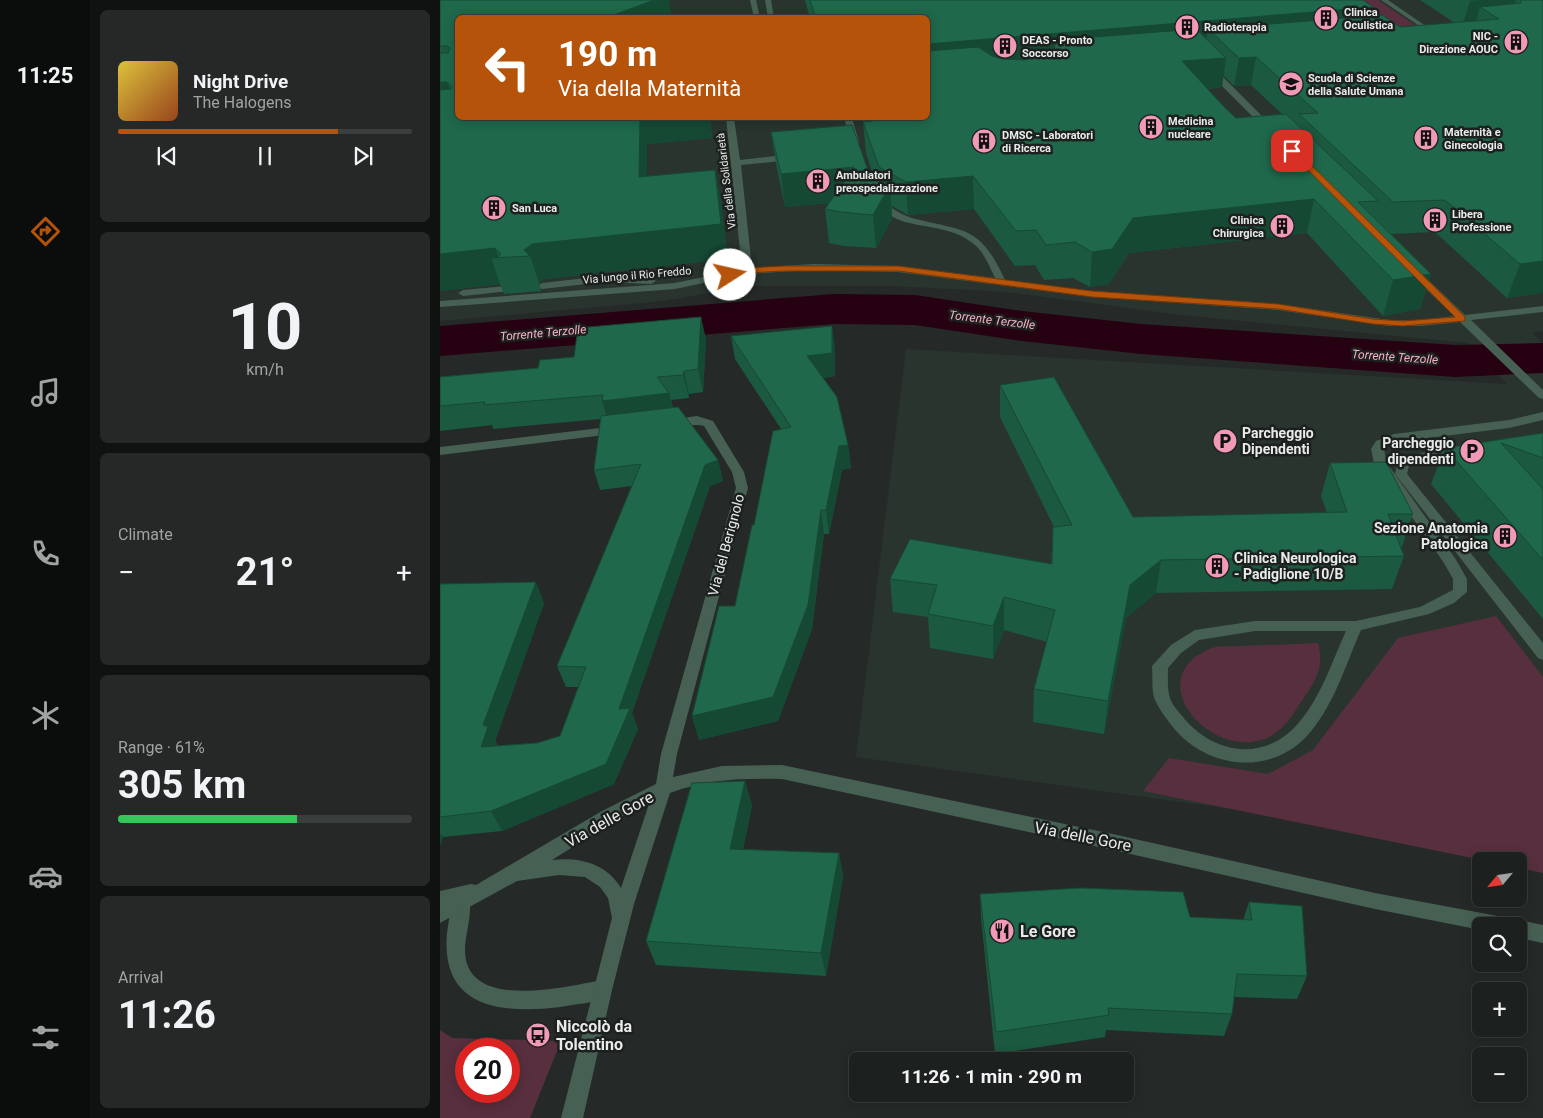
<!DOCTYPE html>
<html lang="en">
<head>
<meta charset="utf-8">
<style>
  :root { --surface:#1c201e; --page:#252827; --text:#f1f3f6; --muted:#a0a3a4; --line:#3a3e3c; --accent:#b45309 }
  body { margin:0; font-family:Roboto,sans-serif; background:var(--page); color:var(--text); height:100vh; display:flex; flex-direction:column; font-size:19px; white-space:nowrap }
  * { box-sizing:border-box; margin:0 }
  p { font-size:16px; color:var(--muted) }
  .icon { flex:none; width:28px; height:28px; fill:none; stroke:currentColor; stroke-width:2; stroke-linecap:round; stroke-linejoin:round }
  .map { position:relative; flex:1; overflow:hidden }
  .side { display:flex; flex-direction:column; gap:10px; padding:10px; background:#0f1210; width:350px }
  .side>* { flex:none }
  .top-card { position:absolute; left:15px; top:15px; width:475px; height:105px; border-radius:8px; box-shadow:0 2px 12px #0003,0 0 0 1px var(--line); background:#b45309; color:#fff; overflow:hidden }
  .needle { width:32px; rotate:241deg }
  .controls { position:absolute; left:1032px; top:852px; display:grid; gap:10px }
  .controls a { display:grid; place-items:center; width:55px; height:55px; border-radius:8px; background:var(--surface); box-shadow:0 2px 12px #0003,0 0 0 1px var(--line); font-size:25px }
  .speed { position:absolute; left:15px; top:1038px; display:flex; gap:10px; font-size:25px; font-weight:700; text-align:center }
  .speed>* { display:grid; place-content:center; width:65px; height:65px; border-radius:50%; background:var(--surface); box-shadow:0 2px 12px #0003,0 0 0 1px var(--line); line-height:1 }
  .speed .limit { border:8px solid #d22; background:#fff; color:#111 }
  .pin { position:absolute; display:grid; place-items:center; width:42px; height:42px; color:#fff; margin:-21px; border-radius:10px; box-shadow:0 2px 8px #0006 }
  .me { position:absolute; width:55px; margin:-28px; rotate:80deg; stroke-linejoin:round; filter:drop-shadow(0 0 4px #0008) }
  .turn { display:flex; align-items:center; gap:18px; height:105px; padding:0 20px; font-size:22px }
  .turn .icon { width:65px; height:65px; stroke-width:2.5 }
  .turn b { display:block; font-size:35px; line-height:42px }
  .big { font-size:38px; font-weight:700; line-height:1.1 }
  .side .card { flex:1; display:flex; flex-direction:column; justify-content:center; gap:8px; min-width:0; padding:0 18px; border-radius:8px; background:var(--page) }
  .side .dial { align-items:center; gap:0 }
  .dial b { font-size:65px; line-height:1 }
  .song { display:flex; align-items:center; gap:15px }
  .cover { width:60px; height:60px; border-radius:8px; background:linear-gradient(135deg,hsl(50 70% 55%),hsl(20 70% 35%)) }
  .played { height:5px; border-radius:2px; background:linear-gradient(90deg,var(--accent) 75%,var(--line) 75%) }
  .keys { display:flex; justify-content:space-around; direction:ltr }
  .heat { display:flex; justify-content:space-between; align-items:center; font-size:28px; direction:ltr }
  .charge { height:8px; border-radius:4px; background:linear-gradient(90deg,#34c759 61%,var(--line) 0) }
  .trip { position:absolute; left:409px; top:1052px; width:285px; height:50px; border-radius:8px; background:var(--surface); box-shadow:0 2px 12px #0003,0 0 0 1px var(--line); font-weight:700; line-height:50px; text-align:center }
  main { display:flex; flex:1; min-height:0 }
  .dock { display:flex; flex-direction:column; width:90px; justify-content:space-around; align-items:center; background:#0b0d0c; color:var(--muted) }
  .dock .icon { width:35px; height:35px }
  .dock .selected { color:var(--accent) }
  .dock b { font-size:22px; color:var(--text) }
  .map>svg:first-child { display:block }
  .built { fill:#29342e; fill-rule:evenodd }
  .green { fill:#582f3e; fill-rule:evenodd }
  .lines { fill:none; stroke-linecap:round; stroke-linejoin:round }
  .river { fill:#260111; fill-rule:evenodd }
  .service { fill:#466153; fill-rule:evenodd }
  .minor { fill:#466153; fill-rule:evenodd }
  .wall { fill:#1b5940; fill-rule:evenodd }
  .shaded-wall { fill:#164934 }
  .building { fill:#1f684b; stroke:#164934 }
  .route { fill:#b45309; stroke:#753606 }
  .labels { text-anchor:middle; stroke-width:5; stroke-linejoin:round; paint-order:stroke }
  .far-poi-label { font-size:11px; font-weight:bold; fill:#e8ebe9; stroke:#1c201e; text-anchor:start }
  .far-street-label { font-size:11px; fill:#e8ebe9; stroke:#1c201e }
  .far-water-label { font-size:12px; font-style:italic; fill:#fcb1c9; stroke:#1c201e }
  .poi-label { font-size:14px; font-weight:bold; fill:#e8ebe9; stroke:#1c201e; text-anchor:start }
  .street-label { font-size:14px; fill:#e8ebe9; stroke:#1c201e }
  .near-street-label { font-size:16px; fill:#e8ebe9; stroke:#1c201e }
  .near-poi-label { font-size:16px; font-weight:bold; fill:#e8ebe9; stroke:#1c201e; text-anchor:start }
</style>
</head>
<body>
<main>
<nav class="dock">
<b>11:25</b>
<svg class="icon selected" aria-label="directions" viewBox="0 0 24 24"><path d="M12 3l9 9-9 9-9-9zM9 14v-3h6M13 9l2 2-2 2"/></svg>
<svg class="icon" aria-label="music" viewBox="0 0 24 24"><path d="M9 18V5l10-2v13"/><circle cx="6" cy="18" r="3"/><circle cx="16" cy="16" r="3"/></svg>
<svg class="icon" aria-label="phone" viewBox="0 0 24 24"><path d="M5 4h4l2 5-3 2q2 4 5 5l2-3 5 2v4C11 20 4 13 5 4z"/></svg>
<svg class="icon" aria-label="climate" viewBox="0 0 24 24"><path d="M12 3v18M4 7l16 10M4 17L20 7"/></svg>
<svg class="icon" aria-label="car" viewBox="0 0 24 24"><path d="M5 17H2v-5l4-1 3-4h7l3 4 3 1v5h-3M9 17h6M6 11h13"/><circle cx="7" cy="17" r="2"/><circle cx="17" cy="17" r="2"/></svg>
<svg class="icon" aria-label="filters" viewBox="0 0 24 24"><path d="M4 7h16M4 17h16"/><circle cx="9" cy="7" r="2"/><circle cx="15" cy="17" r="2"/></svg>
</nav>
<section class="side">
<div class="card">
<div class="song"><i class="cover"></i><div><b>Night Drive</b><p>The Halogens</p></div></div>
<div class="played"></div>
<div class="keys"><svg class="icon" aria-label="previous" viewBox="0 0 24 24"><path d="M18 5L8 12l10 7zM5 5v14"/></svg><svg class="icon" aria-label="pause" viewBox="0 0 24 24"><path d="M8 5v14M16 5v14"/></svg><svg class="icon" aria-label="next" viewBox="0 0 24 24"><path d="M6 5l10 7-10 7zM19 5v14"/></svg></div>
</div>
<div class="card dial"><b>10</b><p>km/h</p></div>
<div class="card"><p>Climate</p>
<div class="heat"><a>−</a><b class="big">21°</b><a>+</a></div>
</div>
<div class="card"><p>Range · 61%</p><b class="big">305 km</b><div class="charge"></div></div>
<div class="card"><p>Arrival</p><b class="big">11:26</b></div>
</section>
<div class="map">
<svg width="1103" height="1118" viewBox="0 0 1103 1118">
  <rect width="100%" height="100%" fill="#252a28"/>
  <path class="built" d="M0 0H1103V331L1092 333 1103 344V852L416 757 466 349 1067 384 1028 343 741 315 566 292 452 286H309L224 301 0 321ZM18 18H488V118H18Z"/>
  <path class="green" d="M889 0H938L975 25 928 29Z
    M1056 616 1103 677V873L1079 868V861H1047L703 791 729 758 828 774 873 750 958 638Z
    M878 643C885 669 875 681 861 702 854 713 846 726 834 734 777 770 694 678 772 648 781 645 793 647 802 646 828 645 853 644 878 643Z
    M0 1030 12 1038 121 1041 90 1118H0ZM26 1049H69V1091H26Z"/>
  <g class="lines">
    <path class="river" d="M394 294 475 295 582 311 701 324 1015 345 1103 343V373L1015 377 701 354 582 341 475 325 394 324 0 356V326Z"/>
    <path class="service" d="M310 0H316L320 18H314Z
      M325 0H331L334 18H328Z
      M941 0H948L996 33 991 34Z
      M766 66H772L833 127V131H827L766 70Z
      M286 118H294L300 160 352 154 356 157 352 160 301 165 312 268 374 264 458 266 555 278C549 266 545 254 535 245 516 228 488 228 465 222 453 218 444 212 434 206L432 204 437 201C449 205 459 214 472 218 525 232 539 224 565 280L652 291 838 304 949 320H981L1014 316 971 275V271H979L1025 315 1103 306V312L1031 320 1103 390V399L1099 398 1020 322 981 326H949L838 310 652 297 458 272 374 270 307 274 235 289 0 307V301L235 283 302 269Z
      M404 118H412L419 142 418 144 411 142Z
      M164 276 211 278 216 281 211 284 164 282 102 289 97 286 102 283Z
      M66 286 71 289 70 291 23 296 18 293 23 290Z
      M1103 412V420L1069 428 955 442 944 447 946 462 1015 558 1027 579V592L1014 603 989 614 921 630C905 666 893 709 865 738 826 777 764 767 732 726 726 718 719 709 715 700 711 690 713 677 712 666L731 645 755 630 815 621H916L980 607 1013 590V579L1004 563 934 463 931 449 936 441 954 434 1069 420ZM815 631H906C891 664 879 703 853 729 819 762 771 752 743 717 739 712 732 705 730 698 727 689 728 677 728 668L741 653 759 640Z
      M1021 446 1025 447 1027 450 1025 453 973 462 969 466 967 474 1103 643V660L1098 658 955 474 957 465 965 456Z
      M22 894 28 896C34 909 25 934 25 949 24 1012 125 987 162 980L169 983 172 990 169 997C154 1003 136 1004 120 1007 63 1014 0 1009 7 933 9 921 10 907 16 896Z"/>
    <path class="minor" d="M257 416 273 421 304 472 308 488 237 754 233 777 282 766 342 765 668 833 935 893 1063 917 1070 920 1072 925 1079 920 1103 925V943L1079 938V926H1041V930L935 909 668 849 342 779C303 778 267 779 230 793L194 904 172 990 143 1118H121L172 918 168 898 160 887 145 877 119 875 77 881 0 923V891L31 884 36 885 162 811 216 784 221 754 296 488 292 472 264 426C251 422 231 431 224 424L230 420ZM210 801 181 888C166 863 139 857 112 860L174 821Z
      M177 426 181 427 183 430 181 433 0 455V447Z"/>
  </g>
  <path class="wall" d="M0 0H229L18 118H270L272 138 207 144V176L275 170 281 203 288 259 104 279 99 283 101 291 64 294 60 284 0 291Z
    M365 0H923L931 16 960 27 1015 23 980 0H1103V293L1067 298 995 232 951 234 991 274 980 309 943 316 867 233 689 253 669 284 650 287 633 278 604 280 595 265 575 266 534 209 468 215 452 206V219L436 248 404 246 389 243 385 209 390 203 345 207 336 164 331 132 429 173 433 175 426 153 423 122 424 121 423 118H488V18H370ZM783 75 794 86 811 85 842 114 796 118 767 89 782 87Z
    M291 336 395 349V376L383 378 408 445 411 468 402 470 389 534H384L372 629 338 721 259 740 252 716 295 606 314 525 341 429 295 359Z
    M266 339 263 392 249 394V398L231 400 233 408 278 460 283 481 270 486 192 713 198 729 174 784 62 831 3 837 0 845V584L104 603 55 741 58 746 97 743 120 736 138 687H126L117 666 192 486 160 490 154 470 161 419 53 429 52 425 0 431V377L98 368 134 357Z
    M560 385 693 517 887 513 881 496 890 463 973 514 962 547H961L964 556 952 589 716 593 686 618 664 734 593 722 594 689 607 642 564 630 553 659 490 648 488 617 453 612 450 579 611 564 613 527H614L560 417Z
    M1103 433V619L991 484 1005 448Z
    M305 781 312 806 303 849 399 853 403 877 386 976 216 965 206 941Z
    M540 894 750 917 803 920 809 902 867 976 857 999 794 997 792 1014 784 1036 666 1030 665 1037 555 1054 541 918Z"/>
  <path class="shaded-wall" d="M214 0H229L232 18H166Z
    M1039 0H1076L1069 23 1040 7 1035 26 1022 27 1030 1Z
    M933 7 927 35 768 29 765 49 488 74V44Z
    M816 57 811 85 794 86 799 58Z
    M786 58 782 87 739 91 742 61Z
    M0 82H7L18 111 0 114Z
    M200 118H270L272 138 207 144V211L199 177Z
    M414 167 417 200 345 207 341 174Z
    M275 170 281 203 288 259 104 279 99 283 90 256 84 250 92 244Z
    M533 176 534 209 468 215 466 182Z
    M450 185 452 219 436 248 433 215Z
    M874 199 867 233 689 253 669 284 650 287 652 252 693 218Z
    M55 248 59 258H51L60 284 0 291V254Z
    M1103 261V293L1067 298 1080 264Z
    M991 274 980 309 943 316 953 280Z
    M261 317 266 339 263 392 258 369Z
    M392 326 395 349V376L371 379 367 356Z
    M244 371 249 394V398L243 375Z
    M229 393 235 417 169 425 162 401Z
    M408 445 411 468 402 470 389 534 386 510 399 446Z
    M278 460 283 481 270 486 192 713 198 729 174 784 62 831 51 811 179 709 265 465Z
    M381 510 384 534 372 629 338 721 259 740 252 716Z
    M721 560 716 593 686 618 664 734 668 701 690 585Z
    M96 582 104 603 55 741 59 747H41L43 725Z
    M564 597V630L553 659V626Z
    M305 781 312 806 298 873 290 849Z
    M0 833 3 837 0 845Z
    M399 853 403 877 386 976 381 953Z"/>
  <path class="building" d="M0 0H214L166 18H18V118H200L199 177 275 170 281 224 92 244 84 250 90 256 51 258 58 257 61 254 55 248 0 254V90L11 89 12 87 7 82H0V53H8L10 48 8 46H0Z
    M370 0H923L933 7 488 44V18H376Z
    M1081 0H1103V261L1080 264 1005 200 953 202 859 114 878 113 816 57 799 58 768 29 942 15 960 27 1059 19 1040 7 1081 3Z
    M756 29 786 58 742 61 786 109 796 118 846 114 938 201 918 202 991 274 953 280 874 199 693 218 672 249 652 252 635 242 606 245 596 230 576 231 533 176 466 182 439 167 423 122 433 121 432 118H488V51L538 47 552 56 562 59 584 60 605 55 614 50 616 40Z
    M412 125 429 173 450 185 433 215 401 212 385 209 414 167 341 174 331 132Z
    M261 317 258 369 244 371 243 375 217 377 229 393 162 401 163 395 44 405 45 402 0 406V377L98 368 100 360 134 357 138 328Z
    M392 326V353L367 356 397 397 408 445 399 446 386 510H381L368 605 333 697 252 716 279 606H295L312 525H314L333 431 351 427 291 336Z
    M614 377 693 517 907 512 890 463 946 462 973 514H948L964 556 721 560 690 585 668 701 594 689 615 610 564 597 553 626 488 614 497 585 450 579 470 539 612 564 613 527 632 525 560 385Z
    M238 407 278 460 265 465 179 709 190 708 166 764 51 811 0 817V584L96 582 43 725 48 727 41 747 97 743 120 736 146 667 117 666 201 464 154 470 161 416Z
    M1103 433V458L1061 443 1103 489V560L1005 448Z
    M305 781 290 849 399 853 381 953 206 941 252 783Z
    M641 888 743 892 750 917 812 920 809 902 862 906 867 976 797 974 792 1014 668 1008 669 1015 556 1032 540 894Z"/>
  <path class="route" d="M850 149H855L1025 317V321L963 326 933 324 838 309 652 297 458 271H345L306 273 290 277 286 275 306 268 345 266H458L652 291 838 304 933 319 963 321 1015 317 850 152Z"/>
  <defs>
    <symbol id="building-disc" viewBox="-11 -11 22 22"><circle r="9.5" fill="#f09ab7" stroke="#1c201e"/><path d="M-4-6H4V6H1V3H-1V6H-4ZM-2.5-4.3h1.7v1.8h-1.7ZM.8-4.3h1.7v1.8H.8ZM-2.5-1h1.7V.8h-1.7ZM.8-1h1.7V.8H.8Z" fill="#111"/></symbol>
    <symbol id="university-disc" viewBox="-11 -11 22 22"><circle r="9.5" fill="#f09ab7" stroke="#1c201e"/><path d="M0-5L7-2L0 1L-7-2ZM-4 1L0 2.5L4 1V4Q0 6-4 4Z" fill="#111"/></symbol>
    <symbol id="parking-disc" viewBox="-11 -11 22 22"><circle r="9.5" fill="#f09ab7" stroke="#1c201e"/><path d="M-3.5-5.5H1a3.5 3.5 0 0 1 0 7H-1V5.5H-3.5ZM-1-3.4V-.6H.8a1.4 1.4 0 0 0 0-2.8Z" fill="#111"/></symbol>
    <symbol id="restaurant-disc" viewBox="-11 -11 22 22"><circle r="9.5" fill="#f09ab7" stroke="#1c201e"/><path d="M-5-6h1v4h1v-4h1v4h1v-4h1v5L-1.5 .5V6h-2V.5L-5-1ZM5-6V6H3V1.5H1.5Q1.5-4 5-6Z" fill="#111"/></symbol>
    <symbol id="bus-disc" viewBox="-11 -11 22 22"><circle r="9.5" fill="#f09ab7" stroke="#1c201e"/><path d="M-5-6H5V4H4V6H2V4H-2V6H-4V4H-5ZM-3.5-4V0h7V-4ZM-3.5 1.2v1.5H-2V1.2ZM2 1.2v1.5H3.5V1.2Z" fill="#111"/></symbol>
  </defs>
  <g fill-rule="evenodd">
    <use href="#building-disc" x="872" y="4" width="28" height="28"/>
    <use href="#building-disc" x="733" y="13" width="28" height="28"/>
    <use href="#building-disc" x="1062" y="28" width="28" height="28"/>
    <use href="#building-disc" x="551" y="32" width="28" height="28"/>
    <use href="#university-disc" x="837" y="70" width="28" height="28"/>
    <use href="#building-disc" x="697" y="113" width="28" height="28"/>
    <use href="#building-disc" x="972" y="124" width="28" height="28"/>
    <use href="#building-disc" x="530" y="127" width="28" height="28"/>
    <use href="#building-disc" x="364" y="167" width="28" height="28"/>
    <use href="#building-disc" x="40" y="194" width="28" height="28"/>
    <use href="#building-disc" x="981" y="206" width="28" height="28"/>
    <use href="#building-disc" x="828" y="212" width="28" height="28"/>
    <use href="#parking-disc" x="771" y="427" width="28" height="28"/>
    <use href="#parking-disc" x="1018" y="437" width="28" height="28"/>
    <use href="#building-disc" x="1051" y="522" width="28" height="28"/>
    <use href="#building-disc" x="763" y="552" width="28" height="28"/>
    <use href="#restaurant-disc" x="548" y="917" width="28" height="28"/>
    <use href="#bus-disc" x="84" y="1021" width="28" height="28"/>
  </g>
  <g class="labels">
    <g class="far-poi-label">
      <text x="904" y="16">Clinica<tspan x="904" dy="13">Oculistica</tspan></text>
      <text x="764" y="31">Radioterapia</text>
      <text x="1058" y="40" text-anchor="end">NIC -<tspan x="1058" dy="13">Direzione AOUC</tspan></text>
      <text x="582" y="44">DEAS - Pronto<tspan x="582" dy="13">Soccorso</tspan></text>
      <text x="868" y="82">Scuola di Scienze<tspan x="868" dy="13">della Salute Umana</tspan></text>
      <text x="728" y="125">Medicina<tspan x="728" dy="13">nucleare</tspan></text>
      <text x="1004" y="136">Maternità e<tspan x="1004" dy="13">Ginecologia</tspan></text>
      <text x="562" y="139">DMSC - Laboratori<tspan x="562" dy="13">di Ricerca</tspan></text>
      <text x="396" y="179">Ambulatori<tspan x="396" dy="13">preospedalizzazione</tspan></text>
      <text x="72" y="212">San Luca</text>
      <text x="1012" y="218">Libera<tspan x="1012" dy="13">Professione</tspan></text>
      <text x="824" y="224" text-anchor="end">Clinica<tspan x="824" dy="13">Chirurgica</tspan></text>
    </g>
    <g class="far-street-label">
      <text transform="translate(286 181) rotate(-97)" y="4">Via della Solidarietà</text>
      <text transform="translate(197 275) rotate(-5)" y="4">Via lungo il Rio Freddo</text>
    </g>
    <g class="far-water-label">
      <text transform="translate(552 320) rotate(7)" y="4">Torrente Terzolle</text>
      <text transform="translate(103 333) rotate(-5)" y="4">Torrente Terzolle</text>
      <text transform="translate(955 357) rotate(4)" y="4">Torrente Terzolle</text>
    </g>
    <g class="poi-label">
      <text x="802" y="438">Parcheggio<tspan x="802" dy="16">Dipendenti</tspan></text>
      <text x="1014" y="448" text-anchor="end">Parcheggio<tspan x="1014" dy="16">dipendenti</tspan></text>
      <text x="1048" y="533" text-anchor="end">Sezione Anatomia<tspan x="1048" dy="16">Patologica</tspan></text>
      <text x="794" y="563">Clinica Neurologica<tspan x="794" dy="16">- Padiglione 10/B</tspan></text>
    </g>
    <g class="street-label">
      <text transform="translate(286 545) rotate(-75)" y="5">Via del Berignolo</text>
    </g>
    <g class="near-street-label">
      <text transform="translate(169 819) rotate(-29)" y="6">Via delle Gore</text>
      <text transform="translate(643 836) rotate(11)" y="6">Via delle Gore</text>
    </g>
    <g class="near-poi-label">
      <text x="580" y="937">Le Gore</text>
      <text x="116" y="1032">Niccolò da<tspan x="116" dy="18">Tolentino</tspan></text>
    </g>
  </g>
</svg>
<div class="controls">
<a><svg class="needle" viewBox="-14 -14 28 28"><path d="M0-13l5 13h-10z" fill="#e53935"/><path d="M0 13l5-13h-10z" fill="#a0a3a4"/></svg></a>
<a><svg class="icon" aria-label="search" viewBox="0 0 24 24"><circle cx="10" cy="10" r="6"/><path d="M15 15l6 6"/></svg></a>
<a>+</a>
<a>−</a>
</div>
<div class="speed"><div class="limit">20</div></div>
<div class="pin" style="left:852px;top:151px;background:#d93025"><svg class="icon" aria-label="arrive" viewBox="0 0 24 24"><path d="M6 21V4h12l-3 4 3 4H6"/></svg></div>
<svg class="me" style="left:290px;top:275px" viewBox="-20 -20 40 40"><circle r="19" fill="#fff"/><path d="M0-13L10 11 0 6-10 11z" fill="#b45309"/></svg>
<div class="trip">11:26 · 1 min · 290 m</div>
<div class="top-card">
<div class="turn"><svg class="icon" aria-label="left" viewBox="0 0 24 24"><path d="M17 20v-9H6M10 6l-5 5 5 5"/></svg><div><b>190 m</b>Via della Maternità</div></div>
</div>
</div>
</main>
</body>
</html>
